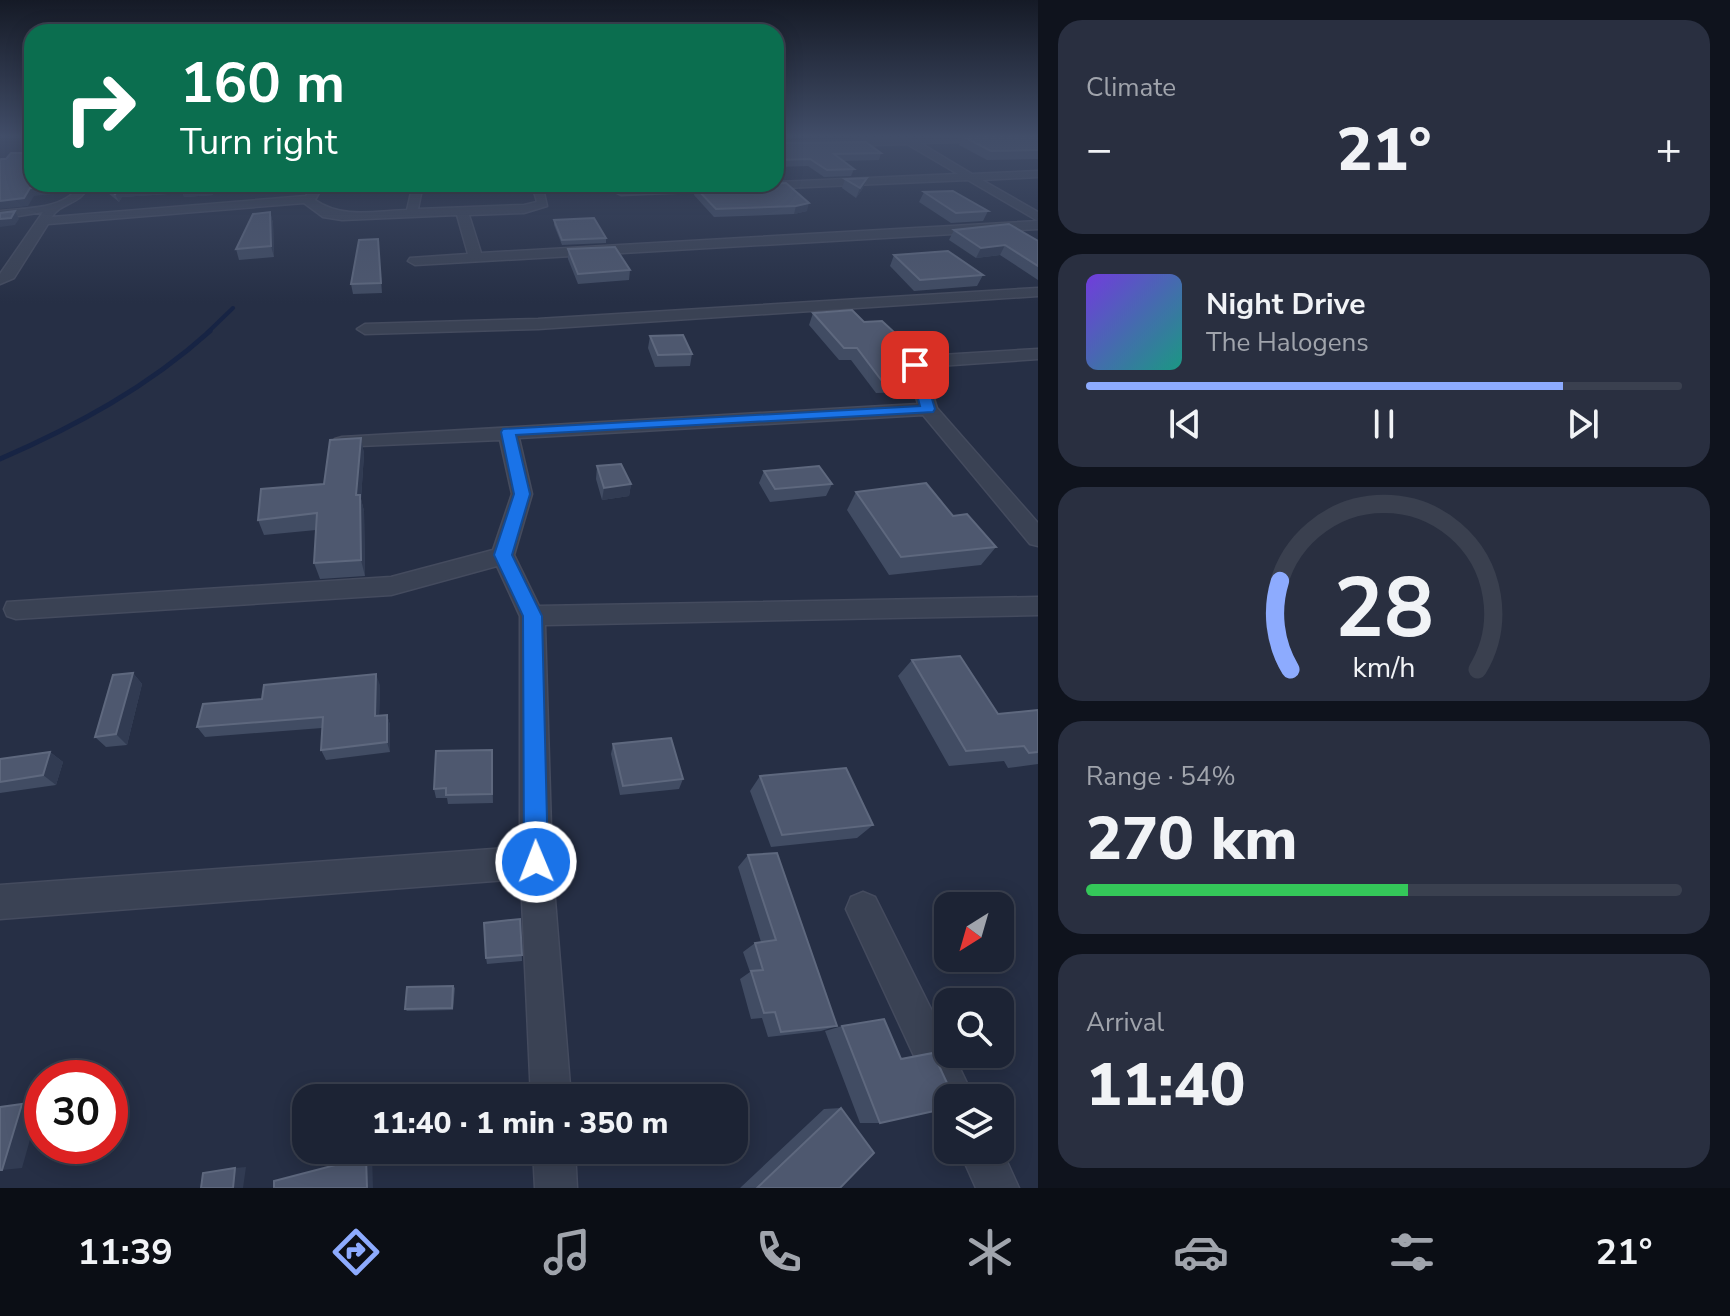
<!DOCTYPE html>
<html lang="en">
<head>
<meta charset="utf-8">
<style>
  :root { --surface:#1c2334; --page:#292f40; --text:#f1f3f6; --muted:#a0a4ac; --line:#3a404f; --accent:#8dabfe }
  body { margin:0; font-family:"Nunito Sans",sans-serif; background:var(--page); color:var(--text); height:100vh; display:flex; flex-direction:column; font-size:30px; white-space:nowrap }
  * { box-sizing:border-box; margin:0 }
  p { font-size:26px; color:var(--muted) }
  .icon { flex:none; width:44px; height:44px; fill:none; stroke:currentColor; stroke-width:2; stroke-linecap:round; stroke-linejoin:round }
  .map { position:relative; flex:1; overflow:hidden }
  .details { display:flex; flex-direction:column; gap:20px; padding:20px; background:#0f131d; width:692px }
  .details>* { flex:none }
  .top-card { position:absolute; left:24px; top:24px; width:760px; height:168px; border-radius:24px; box-shadow:0 4px 20px #0003,0 0 0 2px var(--line); background:#0b6e4f; color:#fff; overflow:hidden }
  .needle { width:52px; rotate:217deg }
  .fabs { position:absolute; left:934px; top:892px; display:grid; gap:16px }
  .fabs a { display:grid; place-items:center; width:80px; height:80px; border-radius:16px; background:var(--surface); box-shadow:0 4px 20px #0003,0 0 0 2px var(--line); font-size:40px }
  .speed { position:absolute; left:24px; top:1060px; display:flex; gap:16px; font-size:40px; font-weight:700; text-align:center }
  .speed>* { display:grid; place-content:center; width:104px; height:104px; border-radius:50%; background:var(--surface); box-shadow:0 4px 20px #0003,0 0 0 2px var(--line); line-height:1 }
  .speed .limit { border:12px solid #d22; background:#fff; color:#111 }
  .pin { position:absolute; display:grid; place-items:center; width:68px; height:68px; color:#fff; margin:-34px; border-radius:16px; box-shadow:0 4px 12px #0006 }
  .me { position:absolute; width:88px; margin:-44px; rotate:359deg; stroke-linejoin:round; filter:drop-shadow(0 0 6px #0008) }
  .turn { display:flex; align-items:center; gap:28px; height:168px; padding:0 24px; font-size:36px }
  .turn .icon { width:104px; height:104px; stroke-width:2.5 }
  .turn b { display:block; font-size:56px; line-height:68px }
  .big { font-size:60px; font-weight:800; line-height:1.1 }
  .details .card { flex:1; display:flex; flex-direction:column; justify-content:center; gap:12px; min-width:0; padding:0 28px; border-radius:24px; background:var(--page) }
  .details .dial { align-items:center; gap:0 }
  .dial svg { height:208px; overflow:visible; fill:none; stroke:var(--line); stroke-width:7; stroke-linecap:round; text-anchor:middle }
  .dial text { fill:var(--text); stroke:none }
  .song { display:flex; align-items:center; gap:24px }
  .cover { width:96px; height:96px; border-radius:12px; background:linear-gradient(135deg,hsl(260 70% 55%),hsl(170 70% 35%)) }
  .played { height:8px; border-radius:4px; background:linear-gradient(90deg,var(--accent) 80%,var(--line) 80%) }
  .keys { display:flex; justify-content:space-around; direction:ltr }
  .heat { display:flex; justify-content:space-between; align-items:center; font-size:44px; direction:ltr }
  .charge { height:12px; border-radius:6px; background:linear-gradient(90deg,#34c759 54%,var(--line) 0) }
  .trip { position:absolute; left:292px; top:1084px; width:456px; height:80px; border-radius:24px; background:var(--surface); box-shadow:0 4px 20px #0003,0 0 0 2px var(--line); font-weight:800; line-height:80px; text-align:center }
  .dock { display:flex; height:128px; justify-content:space-around; align-items:center; background:#0b0e15; color:var(--muted) }
  .dock .icon { width:56px; height:56px }
  .dock .selected { color:var(--accent) }
  .dock b { font-size:36px; color:var(--text) }
  main { display:flex; flex:1; min-height:0 }
  .map>svg:first-child { display:block }
  .lines { fill:none; stroke-linecap:round; stroke-linejoin:round }
  .stream-far1 { stroke:#172444; stroke-width:4 }
  .stream { stroke:#172444; stroke-width:5 }
  .street-casing { stroke:#444b5e; stroke-width:3 }
  .street { fill:#3a4254; fill-rule:evenodd }
  .wall { fill:#414c63 }
  .shaded-wall { fill:#313b52 }
  .building { fill:#4e586f; stroke:#5e687e; stroke-width:2 }
  .route { fill:#1a73e8; stroke:#114b97; stroke-width:2 }
</style>
</head>
<body>
<main>
<div class="map">
<svg width="1038" height="1188" viewBox="0 0 1038 1188">
  <rect width="100%" height="100%" fill="#262f45"/>
  <g class="lines">
    <path class="stream-far1" d="M207 333 233 308"/>
    <path class="stream" d="M0 459C76 426 148 387 210 331"/>
    <defs>
      <path id="street" d="M956 137H1038V140L920 143 972 174 1038 171V177L982 180 1038 212V221L968 180 621 195 615 192 621 189 958 174 907 144 776 148V142Z
        M80 184H90C80 206 62 201 52 217L306 196 314 184H324L315 200C342 219 375 211 407 210L413 184H423L418 209 524 205 537 202 532 184H542L547 206 524 213 469 215 481 253 1038 221V229L415 265 408 261 410 258 468 254 457 215 342 220 323 217 304 203 48 224 14 278 0 284V274L43 212 0 219V211C25 208 67 210 80 184Z
        M1038 288V296L538 329 365 334 357 329 365 324 538 319Z
        M1038 349V359L924 367 937 408 1038 523V546L1030 544 923 415 519 438 532 494 514 555 539 606 1038 597V615L545 625 552 862 571 1098H531L521 879 0 919V885L520 847V616L497 566 391 595 16 619 7 616 4 609 7 602 391 577 493 550 512 494 500 440 335 447 332 443 335 439 342 437 918 404 907 365 925 356Z
        M863 892 875 897 948 1043V1054H953L974 1098H948V1116L940 1112 846 909 851 897Z
        M1000 1146 1019 1188H976L959 1150H1000Z
        M533 1150H575L577 1188H535Z"/>
    </defs>
    <use href="#street" class="street-casing"/>
    <use href="#street" class="street"/>
  </g>
  <path class="wall" d="M776 137H857L776 139Z
    M963 137H1038V159L987 160 959 145Z
    M776 143 881 153 879 160 843 161 854 169 851 176 824 177 808 166 776 167Z
    M845 179 863 188 856 198 842 188Z
    M786 183 807 211 794 214 714 217 694 195 695 187Z
    M376 184 372 193H348L347 185Z
    M105 185 232 189 213 190V195L184 197 183 193 122 197 119 202 108 193Z
    M924 192 988 211 983 221 951 223 919 202Z
    M270 212 273 223 274 257 239 260 236 249Z
    M554 220 606 238V243L562 245 554 225Z
    M954 230 1038 241V280L1000 255 976 258 949 240Z
    M378 239 382 293 353 294 351 284Z
    M568 249 630 270 629 280 578 284 568 259Z
    M894 255 983 275 977 286 914 291 890 266Z
    M813 313 908 345 902 356 897 357 916 380 910 392 876 393 851 360H839L809 325Z
    M650 336 692 354 690 366 655 367 648 348Z
    M361 438 364 454 361 499 364 511 365 576 320 579 314 563 316 530 264 535 258 520 324 484Z
    M597 466 631 484 629 496 602 500 596 479Z
    M764 471 832 484 826 496 770 502 759 483Z
    M856 492 953 516 996 547 981 565 889 575 847 510Z
    M912 660 998 714 1038 710V764L1008 768 1004 761 949 766 898 676Z
    M133 673 142 684 127 745 106 747 95 737Z
    M380 685 379 715H387L390 725V752L326 760 321 750 322 728 205 737 197 727 262 699Z
    M613 744 683 779 679 789 620 795 611 754Z
    M50 752 63 762 56 785 0 793V759Z
    M492 760 493 803 448 804 447 798H436L434 789Z
    M760 776 873 825 857 838 771 847 750 791Z
    M748 855 837 1026 821 1031 768 1037 762 1018 751 1019 740 979 750 972 743 952 755 943 761 942 738 867Z
    M520 919 522 961 487 964 486 958Z
    M453 986 455 988 453 1010 407 1011 405 1009Z
    M842 1026 880 1123H860L825 1031Z
    M841 1108 840 1188H740L824 1109Z"/>
  <path class="shaded-wall" d="M867 178 863 188 856 198 860 188Z
    M67 184H77L70 192 34 196 28 206 0 209V201L30 188Z
    M232 184V189L213 190V195L184 197 183 193 122 197 119 202 115 194 119 190 183 185Z
    M809 203 807 211 794 214 796 206Z
    M15 211 19 219 15 225 0 227V219Z
    M270 212 273 223 274 257 271 246Z
    M1005 245 1000 255 976 258 981 248Z
    M361 438 364 454 361 499 364 511 365 576 361 560 356 495Z
    M631 484 629 496 602 500 604 488Z
    M133 673 142 684 127 745 116 734Z
    M376 674 380 685 379 727 375 716Z
    M387 715 390 725V752L387 742Z
    M50 752 63 762 56 785 43 775Z
    M22 1104H40L22 1168 2 1170Z
    M372 1155 373 1188H367L366 1157Z
    M246 1167 243 1188H233L235 1168Z"/>
  <path class="building" d="M964 137H1038V150L991 151Z
    M866 142 881 153 834 154 854 169 827 170 810 159 776 160V143Z
    M11 153H32V184H67L30 188 24 198 0 201V161L1 159H6Z
    M867 178 860 188 845 179Z
    M786 183 809 203 796 206 716 209 695 187Z
    M106 184H211L210 187 182 189 183 185 119 190 115 194 105 185Z
    M953 191 988 211 956 213 924 192Z
    M15 211 11 218 0 219V213Z
    M270 212 271 246 236 249 253 214Z
    M594 218 606 238 562 240 554 220Z
    M1009 224 1038 241V266L1005 245 981 248 954 230Z
    M378 239 381 283 351 284 359 240Z
    M615 247 630 270 578 274 568 249Z
    M948 251 983 275 920 280 894 255Z
    M852 310 864 322 882 321 908 345 888 346 916 380 882 381 857 348H844L813 313Z
    M683 335 692 354 658 355 650 336Z
    M361 438 356 495H360L361 560 314 563 317 513 258 520 261 489 324 484 330 440Z
    M621 464 631 484 604 488 597 466Z
    M819 466 832 484 775 489 764 471Z
    M926 483 953 516 967 514 996 547 901 557 856 492Z
    M960 656 998 714 1038 710V752L1029 753 1024 746 966 751 912 660Z
    M133 673 116 734 95 737 113 675Z
    M376 674 375 716 387 715V742L321 750 323 717 197 727 203 704 262 699 264 685Z
    M671 738 683 779 623 786 613 744Z
    M492 750V794L446 795V788L434 789 436 751Z
    M50 752 43 775 0 782V759Z
    M846 768 873 825 782 835 760 776Z
    M777 853 837 1026 781 1032 775 1012 764 1013 751 971 763 970 755 943 776 940 748 855Z
    M520 919 522 955 486 958 484 923Z
    M453 986 452 1008 405 1009 407 987Z
    M884 1019 901 1059 933 1053 954 1098H948V1108L880 1123 842 1026Z
    M22 1104 2 1170H0V1107Z
    M841 1108 874 1153 840 1188H757Z
    M366 1157 367 1188H274V1181Z
    M235 1168 233 1188H201L203 1173Z"/>
  <linearGradient id="sky" x2="0" y2="1"><stop stop-color="#151a26"/><stop offset="0.45" stop-color="#414d68"/><stop offset="1" stop-color="#414d68" stop-opacity="0"/></linearGradient>
  <rect width="1038" height="303" fill="url(#sky)"/>
  <path class="route" d="M915 361 922 365 935 409 933 412 516 435 530 494 512 555 542 616 548 862 545 871 536 875 527 871 524 862 523 616 494 555 514 494 501 432 503 429 920 406 909 365Z"/>
</svg>
<div class="fabs">
<a><svg class="needle" viewBox="-14 -14 28 28"><path d="M0-13l5 13h-10z" fill="#e53935"/><path d="M0 13l5-13h-10z" fill="#a0a4ac"/></svg></a>
<a><svg class="icon" aria-label="search" viewBox="0 0 24 24"><circle cx="10" cy="10" r="6"/><path d="M15 15l6 6"/></svg></a>
<a><svg class="icon" aria-label="layers" viewBox="0 0 24 24"><path d="M12 4l9 5-9 5-9-5zM3 14l9 5 9-5"/></svg></a>
</div>
<div class="speed"><div class="limit">30</div></div>
<div class="pin" style="left:915px;top:365px;background:#d93025"><svg class="icon" aria-label="arrive" viewBox="0 0 24 24"><path d="M6 21V4h12l-3 4 3 4H6"/></svg></div>
<svg class="me" style="left:536px;top:862px" viewBox="-20 -20 40 40"><circle r="17" fill="#1a73e8" stroke="#fff" stroke-width="3"/><path d="M0-11L8 9 0 5-8 9z" fill="#fff"/></svg>
<div class="trip">11:40 · 1 min · 350 m</div>
<div class="top-card">
<div class="turn"><svg class="icon" aria-label="right" viewBox="0 0 24 24"><path d="M7 20v-9h11M14 6l5 5-5 5"/></svg><div><b>160 m</b>Turn right</div></div>
</div>
</div>
<section class="details">
<div class="card"><p>Climate</p>
<div class="heat"><a>−</a><b class="big">21°</b><a>+</a></div>
</div>
<div class="card">
<div class="song"><i class="cover"></i><div><b>Night Drive</b><p>The Halogens</p></div></div>
<div class="played"></div>
<div class="keys"><svg class="icon" aria-label="previous" viewBox="0 0 24 24"><path d="M18 5L8 12l10 7zM5 5v14"/></svg><svg class="icon" aria-label="pause" viewBox="0 0 24 24"><path d="M8 5v14M16 5v14"/></svg><svg class="icon" aria-label="next" viewBox="0 0 24 24"><path d="M6 5l10 7-10 7zM19 5v14"/></svg></div>
</div>
<div class="card dial"><svg viewBox="0 0 100 80">
<path d="M14 69A42 42 0 1 1 86 69"/>
<path d="M14 69A42 42 0 0 1 10 35" stroke="#8dabfe"/>
<text x="50" y="56" font-size="32" font-weight="700">28</text>
<text x="50" y="72" font-size="11">km/h</text>
</svg></div>
<div class="card"><p>Range · 54%</p><b class="big">270 km</b><div class="charge"></div></div>
<div class="card"><p>Arrival</p><b class="big">11:40</b></div>
</section>
</main>
<nav class="dock">
<b>11:39</b>
<svg class="icon selected" aria-label="directions" viewBox="0 0 24 24"><path d="M12 3l9 9-9 9-9-9zM9 14v-3h6M13 9l2 2-2 2"/></svg>
<svg class="icon" aria-label="music" viewBox="0 0 24 24"><path d="M9 18V5l10-2v13"/><circle cx="6" cy="18" r="3"/><circle cx="16" cy="16" r="3"/></svg>
<svg class="icon" aria-label="phone" viewBox="0 0 24 24"><path d="M5 4h4l2 5-3 2q2 4 5 5l2-3 5 2v4C11 20 4 13 5 4z"/></svg>
<svg class="icon" aria-label="climate" viewBox="0 0 24 24"><path d="M12 3v18M4 7l16 10M4 17L20 7"/></svg>
<svg class="icon" aria-label="car" viewBox="0 0 24 24"><path d="M5 17H2v-5l4-1 3-4h7l3 4 3 1v5h-3M9 17h6M6 11h13"/><circle cx="7" cy="17" r="2"/><circle cx="17" cy="17" r="2"/></svg>
<svg class="icon" aria-label="filters" viewBox="0 0 24 24"><path d="M4 7h16M4 17h16"/><circle cx="9" cy="7" r="2"/><circle cx="15" cy="17" r="2"/></svg>
<b>21°</b>
</nav>
</body>
</html>
